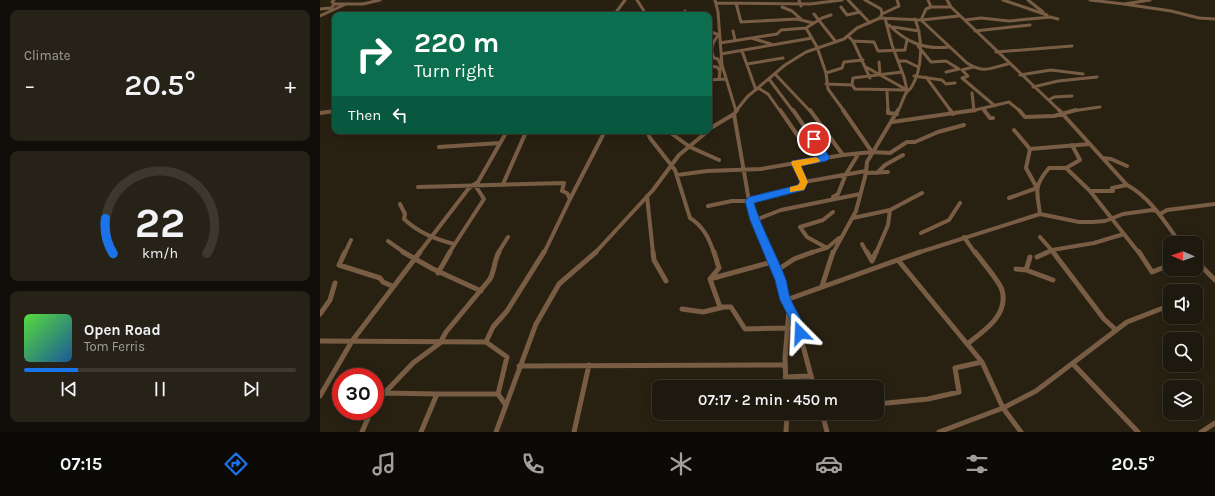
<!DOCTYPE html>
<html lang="en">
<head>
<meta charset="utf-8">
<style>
  :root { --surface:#1e190e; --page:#262217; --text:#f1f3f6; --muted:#a1a09e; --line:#3c382e; --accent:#1a73e8 }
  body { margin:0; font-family:Karla,sans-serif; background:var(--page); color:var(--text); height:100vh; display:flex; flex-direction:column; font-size:15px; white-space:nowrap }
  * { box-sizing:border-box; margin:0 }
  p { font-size:13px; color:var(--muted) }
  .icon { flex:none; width:22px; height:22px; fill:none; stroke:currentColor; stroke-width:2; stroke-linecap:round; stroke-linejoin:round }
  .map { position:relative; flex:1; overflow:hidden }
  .side { display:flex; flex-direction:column; gap:10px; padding:10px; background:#100e08; width:320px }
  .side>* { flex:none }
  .banner { position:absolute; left:12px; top:12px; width:380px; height:122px; border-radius:8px; box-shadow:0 2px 10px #0003,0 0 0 1px var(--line); background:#0b6e4f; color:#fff; overflow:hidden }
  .needle { width:26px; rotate:272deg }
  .buttons { position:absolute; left:843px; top:236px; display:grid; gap:8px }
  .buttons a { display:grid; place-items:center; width:40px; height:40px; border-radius:8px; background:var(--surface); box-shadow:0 2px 10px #0003,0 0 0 1px var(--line); font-size:20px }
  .speed { position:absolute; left:12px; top:368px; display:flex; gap:8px; font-size:20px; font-weight:700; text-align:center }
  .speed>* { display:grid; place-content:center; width:52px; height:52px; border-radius:50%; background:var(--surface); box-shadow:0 2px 10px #0003,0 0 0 1px var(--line); line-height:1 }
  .speed .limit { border:6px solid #d22; background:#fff; color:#111 }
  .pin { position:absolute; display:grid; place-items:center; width:34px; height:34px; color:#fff; margin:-17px; border:2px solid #fff; border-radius:50%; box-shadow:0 1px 4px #0007 }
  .me { position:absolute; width:44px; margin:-22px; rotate:339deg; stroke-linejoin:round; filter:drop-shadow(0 0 3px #0008) }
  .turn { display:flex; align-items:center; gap:14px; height:84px; padding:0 16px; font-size:18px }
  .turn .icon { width:52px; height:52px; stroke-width:2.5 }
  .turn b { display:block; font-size:28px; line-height:34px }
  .then { display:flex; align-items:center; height:38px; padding:0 16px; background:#0003; gap:8px; font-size:15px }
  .big { font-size:30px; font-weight:600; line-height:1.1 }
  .side .tile { flex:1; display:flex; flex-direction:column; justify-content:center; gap:6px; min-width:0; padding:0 14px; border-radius:8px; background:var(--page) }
  .side .dial { align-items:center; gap:0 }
  .dial svg { height:104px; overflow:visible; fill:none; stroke:var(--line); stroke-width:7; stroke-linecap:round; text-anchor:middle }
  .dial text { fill:var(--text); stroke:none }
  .song { display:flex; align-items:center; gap:12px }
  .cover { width:48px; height:48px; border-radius:6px; background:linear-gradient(135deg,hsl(110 70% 55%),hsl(210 70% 35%)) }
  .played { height:4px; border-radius:2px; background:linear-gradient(90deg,var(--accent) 20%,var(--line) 20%) }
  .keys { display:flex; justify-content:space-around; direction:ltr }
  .heat { display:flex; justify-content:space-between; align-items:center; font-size:22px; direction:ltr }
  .trip { position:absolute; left:332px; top:380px; width:232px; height:40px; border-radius:8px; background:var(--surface); box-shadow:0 2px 10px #0003,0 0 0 1px var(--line); font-weight:600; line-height:40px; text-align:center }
  .tab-bar { display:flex; height:64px; justify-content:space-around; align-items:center; background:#0c0a06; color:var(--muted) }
  .tab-bar .icon { width:28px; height:28px }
  .tab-bar .selected { color:var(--accent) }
  .tab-bar b { font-size:18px; color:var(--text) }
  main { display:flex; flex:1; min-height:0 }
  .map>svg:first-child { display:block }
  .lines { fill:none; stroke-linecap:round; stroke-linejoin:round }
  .minor-far2 { stroke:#785d44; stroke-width:3 }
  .minor-far1 { stroke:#785d44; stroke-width:4 }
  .minor { stroke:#785d44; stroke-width:5 }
  .route { fill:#1a73e8; stroke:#114b97 }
  .slow { fill:#f59e0b }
</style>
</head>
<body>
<main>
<section class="side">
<div class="tile"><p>Climate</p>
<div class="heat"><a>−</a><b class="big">20.5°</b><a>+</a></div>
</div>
<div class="tile dial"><svg viewBox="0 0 100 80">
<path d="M14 69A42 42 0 1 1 86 69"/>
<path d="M14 69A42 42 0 0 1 8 42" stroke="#1a73e8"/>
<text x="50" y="56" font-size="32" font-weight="700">22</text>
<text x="50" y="72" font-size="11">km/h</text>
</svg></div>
<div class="tile">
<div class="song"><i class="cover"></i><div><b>Open Road</b><p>Tom Ferris</p></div></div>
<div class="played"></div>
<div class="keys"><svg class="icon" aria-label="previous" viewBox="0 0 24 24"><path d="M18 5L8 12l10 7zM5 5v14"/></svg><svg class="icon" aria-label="pause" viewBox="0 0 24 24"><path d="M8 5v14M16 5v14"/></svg><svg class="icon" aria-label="next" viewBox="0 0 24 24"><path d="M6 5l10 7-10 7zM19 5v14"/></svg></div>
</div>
</section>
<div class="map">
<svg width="895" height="432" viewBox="0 0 895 432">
  <rect width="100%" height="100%" fill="#282112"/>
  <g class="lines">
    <path class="minor-far2" d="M14 0 12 2 15 4
      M317 0 324 11
      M395 0 398 12 402 65 416 111
      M479 0 481 6
      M528 0 550 23
      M608 0 611 7 606 9 601 20 647 63C664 74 670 68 688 64
      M627 0 631 7 740 111
      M683 0 727 15
      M708 0 723 12
      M770 0 804 4 830 0
      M396 3 490 4 522 0
      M416 3 421 22 477 19 493 23
      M804 4 851 11 879 18 895 19
      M462 7 472 11 481 19
      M521 7 527 15 540 12
      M611 7H631
      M0 9 11 8 15 4H43L60 0
      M494 14 516 42
      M562 14 579 6 577 0
      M294 15 305 0
      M363 15 365 11
      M0 16 26 4
      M730 17 738 19
      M560 18 601 20 639 16
      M565 18 572 45 584 77 587 90
      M645 20 661 18 689 21 731 17
      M569 25C586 42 604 50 629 47
      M573 27 599 31
      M486 28 497 47 506 73 508 89 524 111
      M389 31 399 35
      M413 31 415 40
      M655 31 710 25
      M399 35C392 42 389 49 394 58L398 59 401 66 400 71
      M528 36 533 41 550 78
      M431 38 451 44
      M533 41 554 42 558 51 585 50 587 40
      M400 43 457 34 461 30 486 28 502 18 511 15
      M598 46 611 62 626 61 639 69 626 72
      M422 51 436 90
      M676 52 752 46
      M401 54 492 38
      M579 61H586L598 67
      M559 62 560 74
      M427 64 463 58
      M389 66 397 67 400 71 399 79
      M546 67 587 90
      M653 67 642 70 648 76 642 78 675 106
      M506 73 522 68 524 62 543 60
      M455 74 490 111
      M700 75 731 70 763 74
      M594 76 622 80 626 84 635 83
      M606 77 631 111
      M449 79 473 111
      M389 80 406 79
      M506 84 532 85 533 78 582 72
      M532 85 535 89 587 90
      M713 87 738 81 777 77
      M438 88 448 94 460 111
      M567 91 568 111
      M652 93 654 111
      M729 100 734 97 752 96
      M663 109 665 111
      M12 111H15
      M416 111 427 97 465 65 486 52 524 39 537 28 560 18 562 14 561 9 545 0
      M578 111C581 106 582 101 585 95 586 92 589 90 591 88 603 69 603 39 595 19
      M651 111 689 102 700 111
      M752 111 780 107"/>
    <path class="minor-far1" d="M417 110 414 114 429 201 449 253
      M460 110 478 136 490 133
      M473 110 506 158
      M490 110 523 155
      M523 110 552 152
      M568 110V113L577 114
      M630 110 633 114
      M664 110 670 118H673
      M699 110 705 117 734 116 756 110
      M739 110 807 185C831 198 844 221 860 243
      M0 113 15 111
      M572 122 655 110
      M389 129 414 114
      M694 130 710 149 770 144
      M327 131 330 138 355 170 370 218C383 226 389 238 394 253
      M348 131 370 147
      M186 133 240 131
      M752 145 760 160 746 168 770 191H793L792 188 807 185
      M119 147 180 143
      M370 147 399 160
      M783 158 791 159 807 166
      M475 163 484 182
      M546 173 568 172
      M557 173 565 165 583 155
      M357 175 387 171 441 169 523 155 552 152 570 153 587 142H595L618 132 644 125
      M183 184 206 132
      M98 187 244 183 242 191 247 193 250 199 285 131
      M770 191 819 253
      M327 196 333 253
      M513 197 518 194 526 174 539 153
      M689 198 717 188 706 168 710 149
      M80 204 85 214 84 219C99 233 115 239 134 244
      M388 206 412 201H429L481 188 484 182 546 171
      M513 212 503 220 480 227 487 237 507 248 519 238
      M720 214C717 191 713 187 729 168H746
      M840 214 847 210 895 204
      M533 218 570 210
      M435 220 461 210 540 194
      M601 233 629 220 640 203
      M644 237 655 253
      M720 237 734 253
      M68 241 85 253
      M542 244 547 253
      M25 253 31 240
      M99 253 149 188 158 182 187 131
      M129 253 164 199 155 185
      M178 253 188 237
      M224 253 250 199
      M275 253 333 190 359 155 388 131
      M490 253 506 248
      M513 253 536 211 546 173 547 162 578 110
      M556 253 568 225 570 210 602 193
      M597 253 720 214 759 222H773L785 221 803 214 832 210 837 211
      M726 253 732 250 774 243 804 234"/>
    <path class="minor" d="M25 252 19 265 60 278 63 282 72 286
      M83 252 113 269 161 291
      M333 252 334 260 346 281
      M394 252 399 268 390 279 400 307H411L425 329 469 328
      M448 252 460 279 469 310 465 358 466 387
      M547 252 552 261 556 252
      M733 252 784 319 796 330
      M819 252 832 272 850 265
      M717 257 728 252
      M578 260 662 362 683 408 701 432
      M876 261 895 280
      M696 269 706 270 733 280
      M706 270 710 257
      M456 271 474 259 493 252
      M118 273 130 252
      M390 279 452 262
      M502 286 513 252
      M466 300 600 252
      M362 309 383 312 404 307
      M469 310 476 320 494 387
      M0 314 10 300 15 283
      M0 341 166 342 187 357 178 394 185 404
      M166 342 173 327 187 311 224 252
      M647 344C664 331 689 315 682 290 680 282 661 260 655 252
      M753 364 818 432
      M199 366 463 365 465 367
      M465 377 491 376
      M64 393 117 394 101 432
      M117 394H178
      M0 396 32 341 100 252
      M55 403 93 363 120 343 126 332 170 279C175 270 174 260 179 252
      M557 404 608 399 639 392 635 368 662 362
      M502 413 507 432
      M503 416 512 413
      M42 432 51 411
      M176 432 216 324 239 284 276 252
      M254 432 269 365
      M466 432 467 413
      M619 432 683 408 716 391 807 322 843 308 850 303
      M881 432 895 423"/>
  </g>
  <path class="route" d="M492 137H497L510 158 506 161 481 166 488 182 484 190 434 203C442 230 456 253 466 280 468 286 468 294 471 300 475 310 488 326 483 337L480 338 476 337 471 321 460 300 455 280 430 220 425 201 429 197 478 185 480 182 471 163 472 161 500 156 490 139Z"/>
  <path class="slow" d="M496 157 500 160 499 162 481 166 488 182 484 190 470 192V187L478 185 480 182 471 163 472 161Z"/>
</svg>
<div class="buttons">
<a><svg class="needle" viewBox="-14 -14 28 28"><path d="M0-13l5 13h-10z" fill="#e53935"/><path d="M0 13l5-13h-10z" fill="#a1a09e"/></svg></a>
<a><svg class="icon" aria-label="sound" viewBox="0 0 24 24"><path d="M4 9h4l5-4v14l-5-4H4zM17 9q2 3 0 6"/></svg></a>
<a><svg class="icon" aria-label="search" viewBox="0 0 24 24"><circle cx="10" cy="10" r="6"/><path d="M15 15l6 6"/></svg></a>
<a><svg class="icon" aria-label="layers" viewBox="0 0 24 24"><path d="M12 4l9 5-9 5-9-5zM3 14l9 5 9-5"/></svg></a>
</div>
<div class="speed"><div class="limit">30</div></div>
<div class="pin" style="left:494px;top:139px;background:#d93025"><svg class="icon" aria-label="arrive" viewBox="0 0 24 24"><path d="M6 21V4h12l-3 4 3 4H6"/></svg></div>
<svg class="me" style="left:480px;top:333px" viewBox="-20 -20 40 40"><path d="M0-17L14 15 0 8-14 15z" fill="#1a73e8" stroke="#fff" stroke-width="4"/></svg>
<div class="trip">07:17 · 2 min · 450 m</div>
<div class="banner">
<div class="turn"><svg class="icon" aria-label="right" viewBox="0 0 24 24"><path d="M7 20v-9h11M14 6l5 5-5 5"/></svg><div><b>220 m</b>Turn right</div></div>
<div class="then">Then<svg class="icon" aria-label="left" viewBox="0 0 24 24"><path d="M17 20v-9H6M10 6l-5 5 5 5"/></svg></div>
</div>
</div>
</main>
<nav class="tab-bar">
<b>07:15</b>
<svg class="icon selected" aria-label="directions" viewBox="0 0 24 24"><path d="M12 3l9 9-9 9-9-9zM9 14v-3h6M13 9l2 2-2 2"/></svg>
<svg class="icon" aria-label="music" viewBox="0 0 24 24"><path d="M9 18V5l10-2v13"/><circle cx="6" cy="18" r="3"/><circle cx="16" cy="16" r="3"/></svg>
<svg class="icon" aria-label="phone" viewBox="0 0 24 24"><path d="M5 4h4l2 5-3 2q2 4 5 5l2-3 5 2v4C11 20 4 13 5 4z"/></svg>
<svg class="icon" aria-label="climate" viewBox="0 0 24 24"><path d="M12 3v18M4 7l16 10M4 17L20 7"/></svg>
<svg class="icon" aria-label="car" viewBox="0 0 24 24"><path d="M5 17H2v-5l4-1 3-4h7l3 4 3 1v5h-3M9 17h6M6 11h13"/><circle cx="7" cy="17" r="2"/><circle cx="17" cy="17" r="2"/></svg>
<svg class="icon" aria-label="filters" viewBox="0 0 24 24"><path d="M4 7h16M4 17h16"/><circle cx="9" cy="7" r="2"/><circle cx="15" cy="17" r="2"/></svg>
<b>20.5°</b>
</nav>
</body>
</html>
